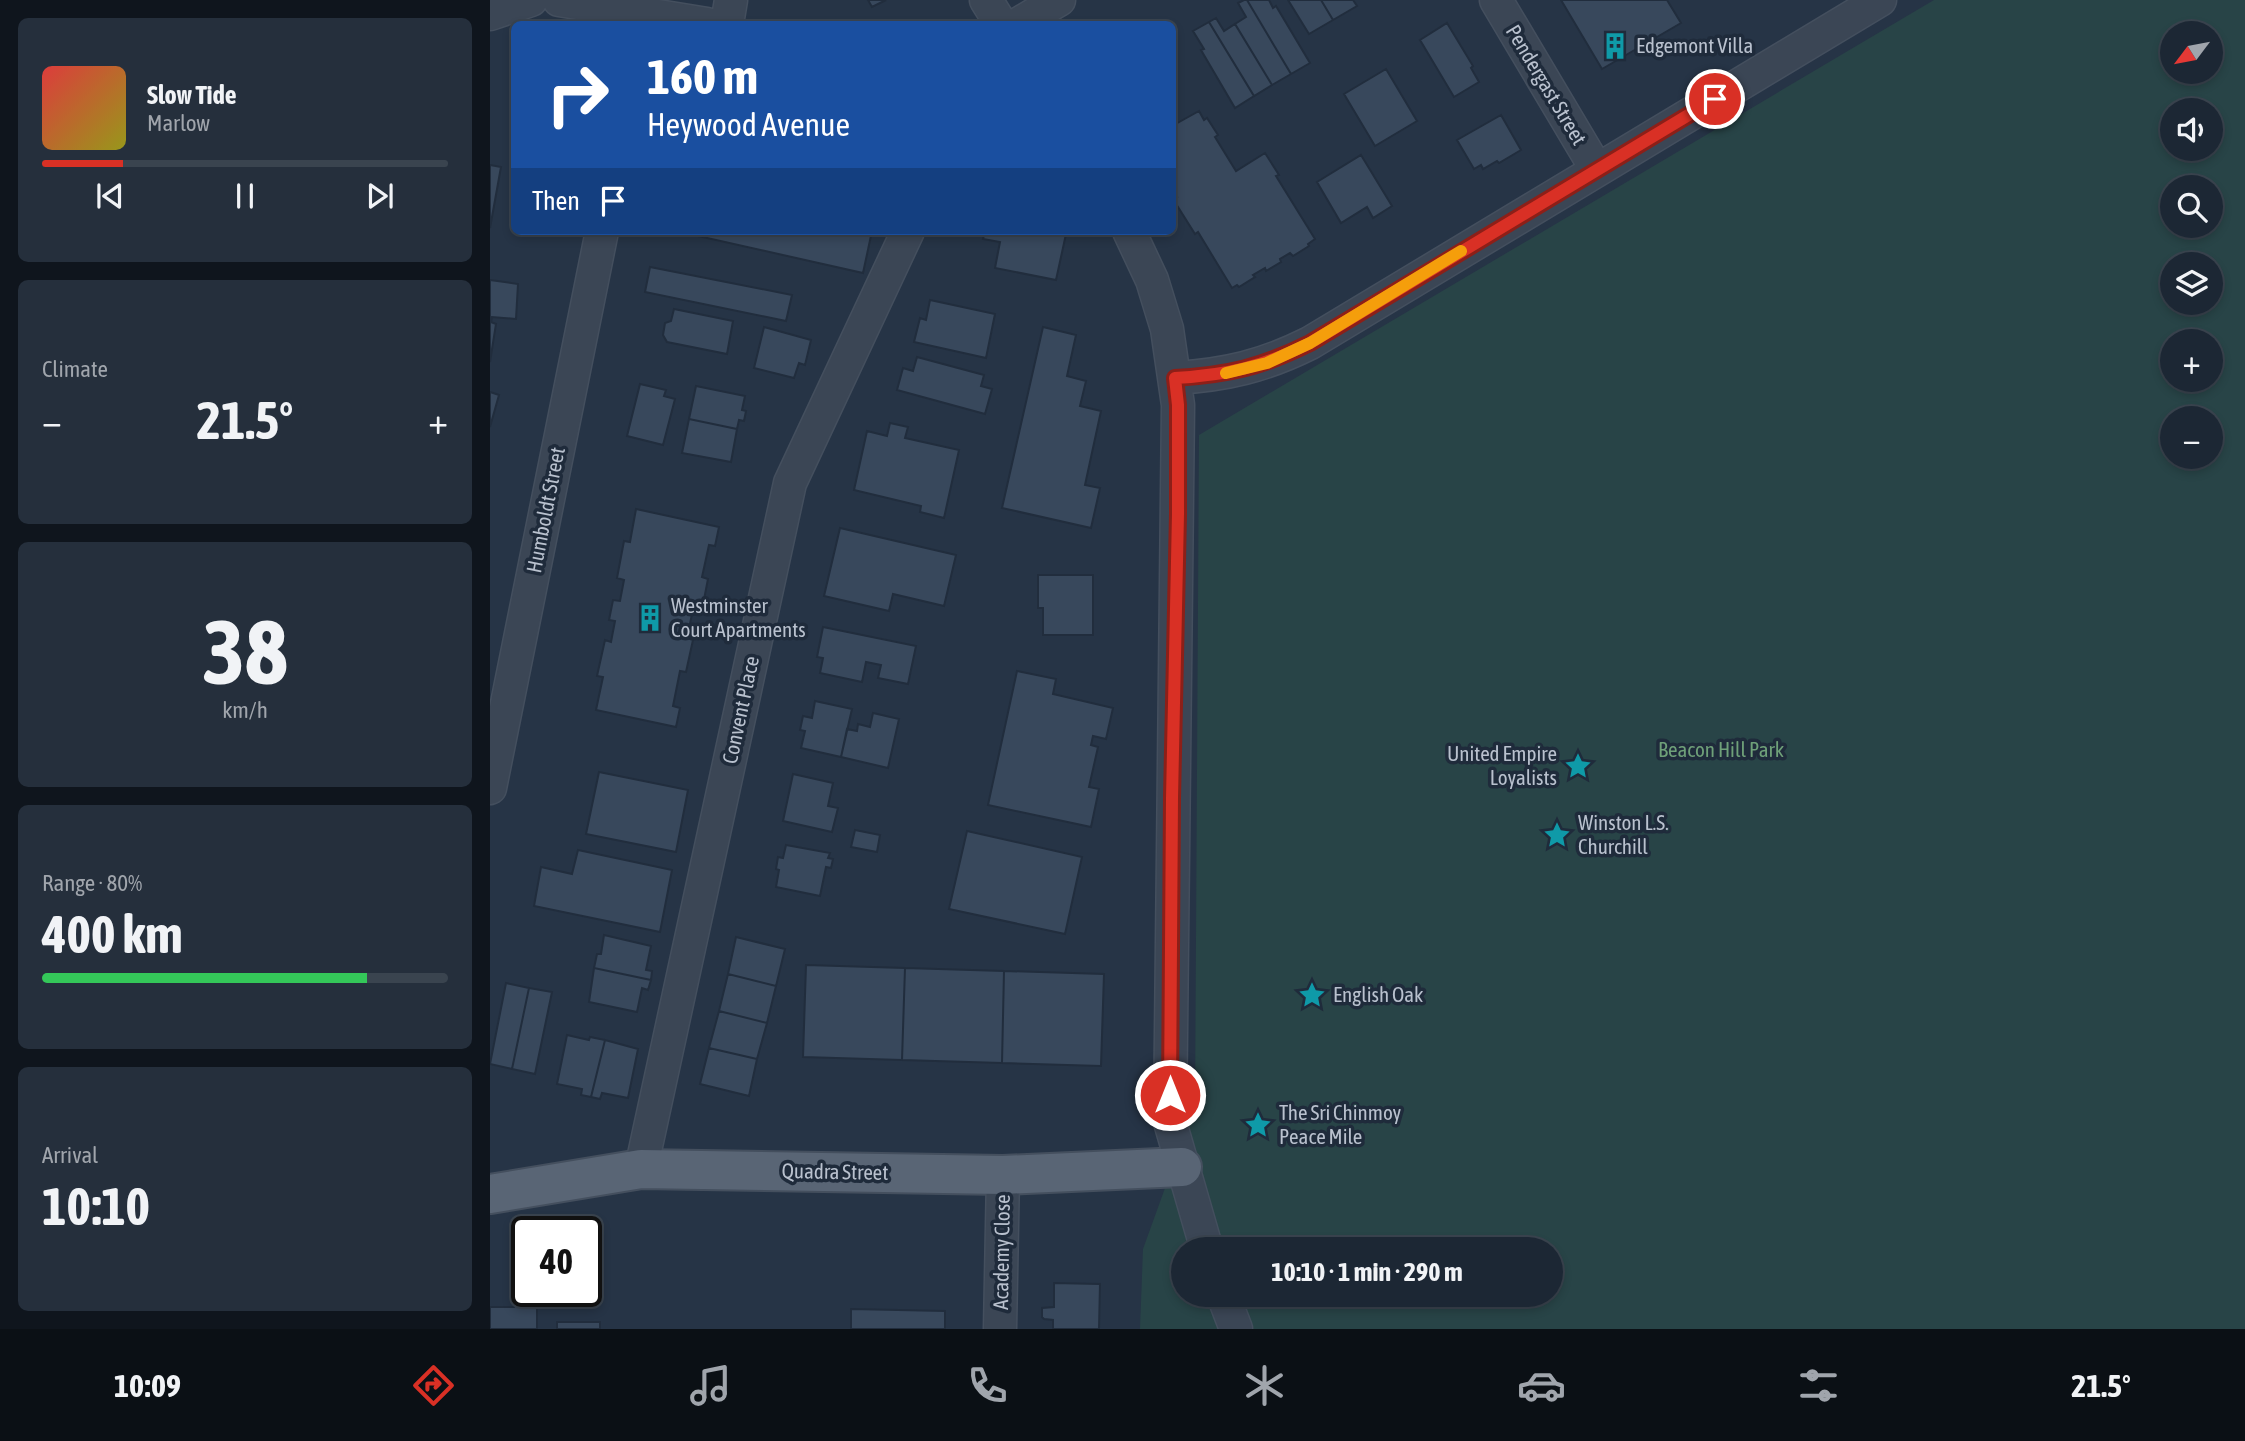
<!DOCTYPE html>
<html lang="en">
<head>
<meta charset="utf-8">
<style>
  :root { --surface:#1c2734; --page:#252f3c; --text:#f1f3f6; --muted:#a0a5ac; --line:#3a444f; --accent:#d93025 }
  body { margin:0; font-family:"Asap Condensed",sans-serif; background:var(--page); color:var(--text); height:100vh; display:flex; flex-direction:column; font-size:26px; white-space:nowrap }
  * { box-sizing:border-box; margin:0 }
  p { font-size:23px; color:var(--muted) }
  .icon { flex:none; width:38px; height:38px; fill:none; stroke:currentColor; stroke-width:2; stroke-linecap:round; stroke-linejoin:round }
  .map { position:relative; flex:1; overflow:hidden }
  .drawer { display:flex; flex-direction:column; gap:18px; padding:18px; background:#0f151d; width:490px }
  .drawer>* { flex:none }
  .guide { position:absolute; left:21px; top:21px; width:665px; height:214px; border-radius:10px; box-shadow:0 4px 10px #0003,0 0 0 2px var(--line); background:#1a4fa0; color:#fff; overflow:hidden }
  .needle { width:46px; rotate:238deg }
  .controls { position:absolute; left:1670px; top:21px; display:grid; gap:14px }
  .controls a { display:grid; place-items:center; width:63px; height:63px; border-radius:50%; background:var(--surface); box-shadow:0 4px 10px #0003,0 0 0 2px var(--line); font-size:35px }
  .speed { position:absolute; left:21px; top:1216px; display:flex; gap:14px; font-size:35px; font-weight:700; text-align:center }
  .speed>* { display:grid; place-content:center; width:91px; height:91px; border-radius:50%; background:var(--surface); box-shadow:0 4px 10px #0003,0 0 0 2px var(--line); line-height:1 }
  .speed .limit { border:4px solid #111; border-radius:10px; background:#fff; color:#111 }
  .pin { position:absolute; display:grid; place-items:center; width:60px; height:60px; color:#fff; margin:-30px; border:4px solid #fff; border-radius:50%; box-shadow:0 2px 7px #0007 }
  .me { position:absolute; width:77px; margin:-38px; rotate:0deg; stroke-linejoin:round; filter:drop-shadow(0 0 5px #0008) }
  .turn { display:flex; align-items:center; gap:24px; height:147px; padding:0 21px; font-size:32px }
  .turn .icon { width:91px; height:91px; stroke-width:2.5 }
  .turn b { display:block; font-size:49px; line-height:60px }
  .then { display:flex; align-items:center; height:66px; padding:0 21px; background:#0003; gap:14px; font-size:26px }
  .big { font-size:52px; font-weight:700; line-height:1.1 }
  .drawer .card { flex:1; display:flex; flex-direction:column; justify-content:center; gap:10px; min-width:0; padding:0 24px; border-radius:10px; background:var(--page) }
  .drawer .dial { align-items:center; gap:0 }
  .dial b { font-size:91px; line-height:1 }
  .song { display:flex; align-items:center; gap:21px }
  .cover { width:84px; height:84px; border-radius:10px; background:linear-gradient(135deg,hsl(0 70% 55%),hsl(60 70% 35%)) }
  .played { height:7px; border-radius:4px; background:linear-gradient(90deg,var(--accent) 20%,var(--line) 20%) }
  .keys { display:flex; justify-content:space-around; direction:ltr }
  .heat { display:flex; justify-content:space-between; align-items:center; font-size:38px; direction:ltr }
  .charge { height:10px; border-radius:5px; background:linear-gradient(90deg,#34c759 80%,var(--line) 0) }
  .trip { position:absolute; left:681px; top:1237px; width:392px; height:70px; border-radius:35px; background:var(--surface); box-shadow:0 4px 10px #0003,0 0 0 2px var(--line); font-weight:700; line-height:70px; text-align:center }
  .tab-bar { display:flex; height:112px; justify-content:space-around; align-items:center; background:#0b1015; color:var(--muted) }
  .tab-bar .icon { width:49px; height:49px }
  .tab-bar .on { color:var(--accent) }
  .tab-bar b { font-size:32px; color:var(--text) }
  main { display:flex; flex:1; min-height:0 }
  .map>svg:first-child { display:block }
  .green { fill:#284447; fill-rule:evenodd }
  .building { fill:#38485c; stroke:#212d3d; stroke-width:2 }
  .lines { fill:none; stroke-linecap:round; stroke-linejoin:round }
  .minor-casing { stroke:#444f5e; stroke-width:35 }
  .major-casing { stroke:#444f5e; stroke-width:42 }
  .minor { stroke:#3b4655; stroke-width:32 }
  .major { stroke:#596575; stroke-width:38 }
  .route-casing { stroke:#8d1f18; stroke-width:18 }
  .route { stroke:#d93025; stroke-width:12 }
  .slow { stroke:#f59e0b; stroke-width:12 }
  .labels { text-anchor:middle; stroke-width:7; stroke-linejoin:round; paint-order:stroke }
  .poi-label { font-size:21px; fill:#b9c1ce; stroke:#1f2b3b; text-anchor:start }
  .street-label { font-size:21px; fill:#b9c1ce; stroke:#1f2b3b }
  .park-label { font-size:21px; fill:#6fa079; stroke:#1f2b3b }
</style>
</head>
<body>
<main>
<section class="drawer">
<div class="card">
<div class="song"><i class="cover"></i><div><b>Slow Tide</b><p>Marlow</p></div></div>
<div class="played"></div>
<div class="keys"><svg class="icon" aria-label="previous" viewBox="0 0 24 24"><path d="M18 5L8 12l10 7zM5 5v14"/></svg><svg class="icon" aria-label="pause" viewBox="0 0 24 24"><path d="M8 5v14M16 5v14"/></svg><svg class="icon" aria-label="next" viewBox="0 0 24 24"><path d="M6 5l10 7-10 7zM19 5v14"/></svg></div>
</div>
<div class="card"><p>Climate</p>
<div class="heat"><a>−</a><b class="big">21.5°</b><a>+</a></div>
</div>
<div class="card dial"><b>38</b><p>km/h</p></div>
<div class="card"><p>Range · 80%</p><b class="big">400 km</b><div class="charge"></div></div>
<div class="card"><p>Arrival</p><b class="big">10:10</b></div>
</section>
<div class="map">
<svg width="1755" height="1329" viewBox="0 0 1755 1329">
  <rect width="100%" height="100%" fill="#263446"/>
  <path class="green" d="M1444 0H1755V1329H650L653 1249 705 1105 709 435ZM1682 33H1720V72H1682ZM1682 110H1720V149H1682ZM1682 187H1720V226H1682ZM1682 264H1720V303H1682ZM1682 341H1720V380H1682ZM1682 418H1720V457H1682ZM693 1250H1060V1295H693Z"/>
  <path class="building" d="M378 0H396L382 7Z
    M754 0H757L801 74 782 85 745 24 756 17 748 3Z
    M757 0H779L783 8 786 6 820 63 801 74Z
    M798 0H831L843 20 819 34Z
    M831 0H863L867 6 843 20Z
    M1071 0H1177L1191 23 1112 69Z
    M726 18 734 31 745 24 782 85 764 96 719 22Z
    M719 22 764 96 745 108 711 50 714 49 703 31Z
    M957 23 983 66 981 68 989 82 964 97 930 40Z
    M896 69 927 121 885 146 854 94Z
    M709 111 714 120 717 118 728 135 725 137 746 171 775 153 789 175 786 176 825 239 818 244 819 246 803 256 800 253 790 259 791 262 776 271 775 268 763 275 765 277 749 287 747 285 742 288 708 232 705 234 683 199 687 197 682 190V126Z
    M1011 115 1031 150 1009 163 1007 161 993 169 991 165 984 169 967 140Z
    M871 155 902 206 883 218 877 207 851 223 827 182Z
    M0 165 11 167 0 228Z
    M186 231H382L373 273Z
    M495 231H561L576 234 566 280 505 268 510 242 493 239Z
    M160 267 302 295 296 321 155 292Z
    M0 280 28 284 26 319 2 317 1 322 6 324 0 362Z
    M440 300 505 314 496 358 424 342 430 318 436 320Z
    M184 309 243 321 237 354 177 342 173 335 175 323 181 321Z
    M274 327 321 340 315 365 309 363 304 378 264 368Z
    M553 327 586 335 577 376 596 381 590 406 611 411 595 485 610 488 601 528 512 508Z
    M427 357 494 375 491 386 502 389 495 414 407 390 413 368 423 371Z
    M150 384 176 390 174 396 185 399 173 445 137 436Z
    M206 386 255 396 252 410 256 411 254 421 249 420 247 429 199 419Z
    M0 392 9 395 0 427Z
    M199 419 247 429 241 462 192 453Z
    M400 423 418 427 415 438 469 450 454 518 430 512 431 506 364 490 377 431 397 436Z
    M146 509 229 527 225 546 219 545 212 577 218 579 211 615 202 614 197 638 203 640 196 672 190 671 183 706 190 708 186 727 106 710 113 677 107 676 115 640 121 642 125 621 119 620 123 600 130 601 134 580 127 578 134 541 140 542Z
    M350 528 466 555 454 606 403 594 399 611 334 596Z
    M548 575H603V635H553V608H548Z
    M333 627 426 646 418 684 388 678 391 665 376 662 372 682 330 673 333 658 327 657Z
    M527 671 566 679 563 694 623 708 616 739 603 736 601 745 608 747 599 787 609 789 601 827 498 805Z
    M325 701 362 709 351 757 311 748 315 731 310 730 313 716 322 718Z
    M383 713 409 719 398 768 351 757 357 729 367 731 368 724 380 727Z
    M109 772 198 790 186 852 96 834Z
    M303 774 343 783 338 806 348 808 342 832 293 821Z
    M365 830 390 835 387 852 361 847Z
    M477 831 592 857 575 934 459 909Z
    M296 845 340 853 338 858 343 859 341 868 336 867 330 896 286 887 289 870 286 869 288 857 293 858Z
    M88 850 182 870 170 932 44 906 51 867 82 874Z
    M114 935 161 946 156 970 162 971 161 980 104 968 107 954H111Z
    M246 937 295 949 286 986 238 974Z
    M316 965 415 968 412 1060 313 1057Z
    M104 968 161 980 158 990 152 988 147 1012 99 1002Z
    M415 968 514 971 512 1063 412 1060Z
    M514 971 614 974 611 1066 512 1063Z
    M238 974 286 986 277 1023 229 1011Z
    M16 983 39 988 22 1069 0 1064Z
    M39 988 62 992 45 1074 22 1069Z
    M229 1011 277 1023 267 1059 219 1048Z
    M77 1035 99 1040 100 1037 115 1040 101 1097 91 1095 92 1089 67 1084Z
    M115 1040 148 1049 138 1098 112 1093 110 1099 101 1097Z
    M219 1048 267 1059 259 1096 210 1084Z
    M564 1283 610 1284 609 1329H563V1320L554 1319 552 1317V1308L564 1307Z
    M25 1302 47 1303V1329H0V1307H24Z
    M361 1309 455 1311V1329H361Z
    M67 1322H110V1329H67Z"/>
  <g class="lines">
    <defs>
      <path id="minor" d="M69 0 217 24
        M496 0 511 24
        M1006 0 1107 170
        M0 14 41 0
        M237 24 241 0
        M528 24 569 0
        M639 231 662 280 677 329 688 405 680 1122 717 1250
        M685 378C736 375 774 366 820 343L1390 0
        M0 788 112 231
        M151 1169 300 483 418 231
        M733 1295 746 1329
        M510 1329 513 1175"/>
      <path id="major" d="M0 1194 151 1169 513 1175 692 1167"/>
    </defs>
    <use href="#minor" class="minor-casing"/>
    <use href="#major" class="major-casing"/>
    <use href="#minor" class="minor"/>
    <use href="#major" class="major"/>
  </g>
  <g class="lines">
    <defs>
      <path id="route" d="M680 1095 682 798 688 514V405L685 378C738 375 772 367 820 343L1225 99"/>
    </defs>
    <use href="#route" class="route-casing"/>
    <use href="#route" class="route"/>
    <path class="slow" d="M736 373 777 363 820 343 971 251"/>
  </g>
  <defs>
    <symbol id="building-bare" viewBox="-9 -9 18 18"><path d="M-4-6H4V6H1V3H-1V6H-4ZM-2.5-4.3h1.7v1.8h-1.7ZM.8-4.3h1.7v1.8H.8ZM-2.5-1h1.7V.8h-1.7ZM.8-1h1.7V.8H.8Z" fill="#0f9aa8" stroke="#1f2b3b" stroke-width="2.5" paint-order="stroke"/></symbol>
    <symbol id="sight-bare" viewBox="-9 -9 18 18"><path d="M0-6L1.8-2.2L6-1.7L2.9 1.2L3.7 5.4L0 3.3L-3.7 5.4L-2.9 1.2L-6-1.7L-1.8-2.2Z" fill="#0f9aa8" stroke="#1f2b3b" stroke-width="2.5" paint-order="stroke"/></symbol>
  </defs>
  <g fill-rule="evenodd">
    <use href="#building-bare" x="1106" y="27" width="38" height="38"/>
    <use href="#building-bare" x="141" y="599" width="38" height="38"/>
    <use href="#sight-bare" x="1069" y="747" width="38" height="38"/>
    <use href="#sight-bare" x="1048" y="816" width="38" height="38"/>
    <use href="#sight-bare" x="803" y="976" width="38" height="38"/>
    <use href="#sight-bare" x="749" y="1106" width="38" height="38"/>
  </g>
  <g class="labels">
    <g class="poi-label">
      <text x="1146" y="53">Edgemont Villa</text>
      <text x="181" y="613">Westminster<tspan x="181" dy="24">Court Apartments</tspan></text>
      <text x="1067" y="761" text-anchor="end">United Empire<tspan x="1067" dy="24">Loyalists</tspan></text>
      <text x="1088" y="830">Winston L.S.<tspan x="1088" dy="24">Churchill</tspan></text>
      <text x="843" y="1002">English Oak</text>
      <text x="789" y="1120">The Sri Chinmoy<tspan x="789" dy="24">Peace Mile</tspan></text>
    </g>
    <g class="street-label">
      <text transform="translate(1056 85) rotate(59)" y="7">Pendergast Street</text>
      <text transform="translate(56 510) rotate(-79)" y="7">Humboldt Street</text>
      <text transform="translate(251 710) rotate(-78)" y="7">Convent Place</text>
      <text transform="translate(345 1172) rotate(1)" y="7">Quadra Street</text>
      <text transform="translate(512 1252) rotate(-89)" y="7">Academy Close</text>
    </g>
    <g class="park-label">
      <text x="1231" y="757">Beacon Hill Park</text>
    </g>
  </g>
</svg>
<div class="controls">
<a><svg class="needle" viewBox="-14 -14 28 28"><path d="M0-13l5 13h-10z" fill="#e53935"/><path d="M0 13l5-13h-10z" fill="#a0a5ac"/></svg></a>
<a><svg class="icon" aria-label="sound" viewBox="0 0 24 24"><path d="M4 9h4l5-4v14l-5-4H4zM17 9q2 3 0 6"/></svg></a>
<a><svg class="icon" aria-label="search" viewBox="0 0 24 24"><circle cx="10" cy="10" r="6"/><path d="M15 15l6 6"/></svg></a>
<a><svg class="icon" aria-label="layers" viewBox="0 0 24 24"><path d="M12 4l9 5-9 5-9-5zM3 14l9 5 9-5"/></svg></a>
<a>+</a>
<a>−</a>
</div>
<div class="speed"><div class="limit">40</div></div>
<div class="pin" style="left:1225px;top:99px;background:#d93025"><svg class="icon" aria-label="arrive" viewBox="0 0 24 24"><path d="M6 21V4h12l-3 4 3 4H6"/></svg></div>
<svg class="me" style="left:680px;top:1095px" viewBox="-20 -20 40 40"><circle r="17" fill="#d93025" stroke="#fff" stroke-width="3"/><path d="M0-11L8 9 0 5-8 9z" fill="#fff"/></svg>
<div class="trip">10:10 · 1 min · 290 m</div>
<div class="guide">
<div class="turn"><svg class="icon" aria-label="right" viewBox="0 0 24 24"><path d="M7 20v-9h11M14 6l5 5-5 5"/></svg><div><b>160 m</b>Heywood Avenue</div></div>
<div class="then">Then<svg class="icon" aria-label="arrive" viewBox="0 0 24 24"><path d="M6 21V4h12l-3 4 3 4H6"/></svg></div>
</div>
</div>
</main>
<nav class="tab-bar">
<b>10:09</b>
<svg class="icon on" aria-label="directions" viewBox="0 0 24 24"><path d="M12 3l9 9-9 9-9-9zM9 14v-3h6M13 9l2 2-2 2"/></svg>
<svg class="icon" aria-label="music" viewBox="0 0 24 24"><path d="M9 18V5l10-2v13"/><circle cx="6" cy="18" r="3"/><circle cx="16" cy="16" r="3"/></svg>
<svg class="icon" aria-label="phone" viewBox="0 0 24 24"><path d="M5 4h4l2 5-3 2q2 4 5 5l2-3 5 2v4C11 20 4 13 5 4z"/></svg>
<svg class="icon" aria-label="climate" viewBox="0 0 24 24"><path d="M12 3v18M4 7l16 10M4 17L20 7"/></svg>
<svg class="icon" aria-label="car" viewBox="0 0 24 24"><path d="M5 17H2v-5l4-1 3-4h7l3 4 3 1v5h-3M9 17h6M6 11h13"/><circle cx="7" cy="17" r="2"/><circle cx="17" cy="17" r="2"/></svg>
<svg class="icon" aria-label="filters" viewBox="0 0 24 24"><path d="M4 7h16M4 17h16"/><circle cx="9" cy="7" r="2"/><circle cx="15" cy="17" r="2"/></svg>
<b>21.5°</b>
</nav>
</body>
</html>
